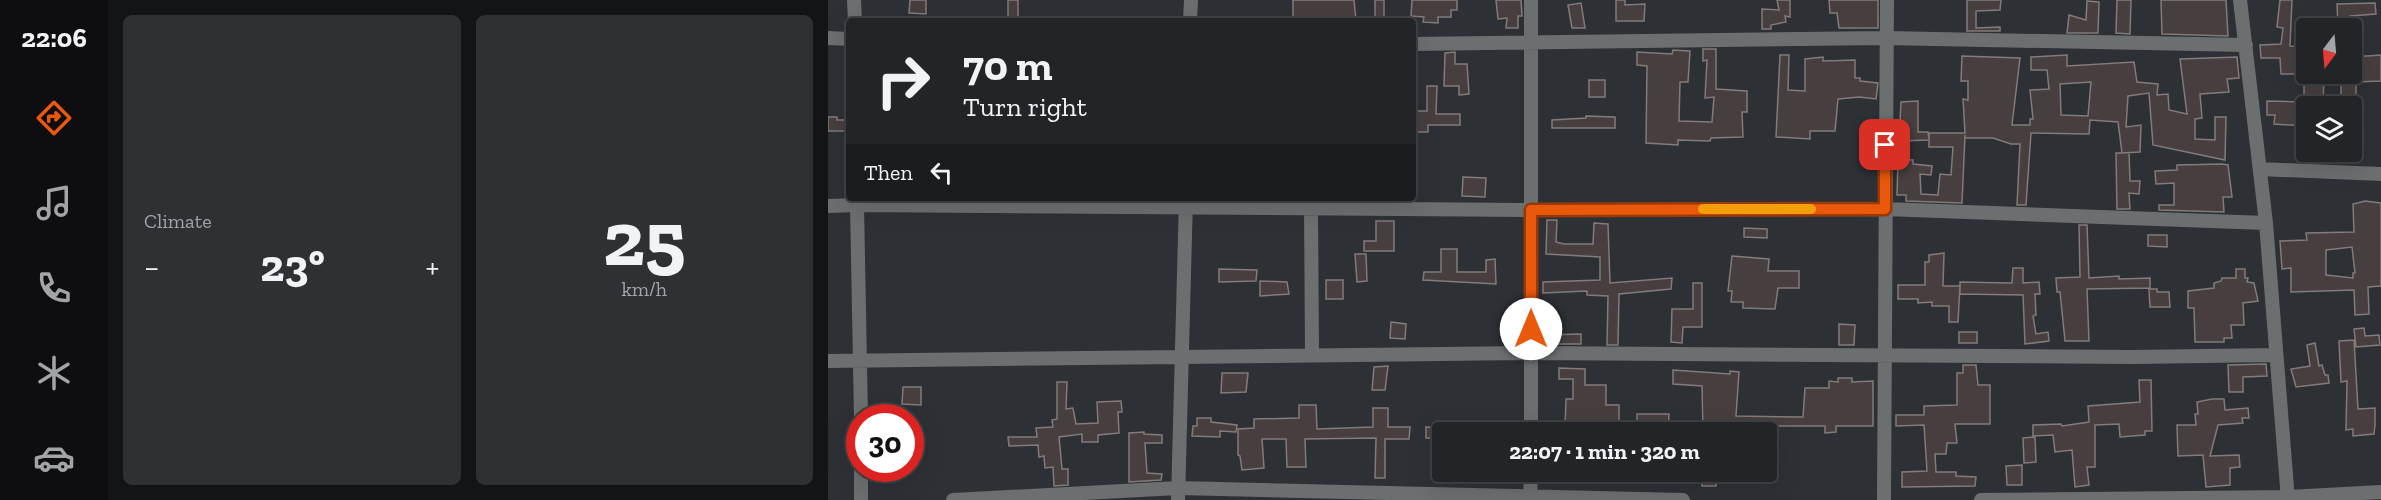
<!DOCTYPE html>
<html lang="en">
<head>
<meta charset="utf-8">
<style>
  :root { --surface:#222428; --page:#2e3034; --text:#f1f3f6; --muted:#a2a4a8; --line:#3f4145; --accent:#ea580c }
  body { margin:0; font-family:"Zilla Slab",serif; background:var(--page); color:var(--text); height:100vh; display:flex; flex-direction:column; font-size:22px; white-space:nowrap }
  * { box-sizing:border-box; margin:0 }
  p { font-size:20px; color:var(--muted) }
  .icon { flex:none; width:33px; height:33px; fill:none; stroke:currentColor; stroke-width:2; stroke-linecap:round; stroke-linejoin:round }
  .map { position:relative; flex:1; overflow:hidden }
  .side { display:flex; flex-direction:column; gap:15px; padding:15px; background:#131416; width:720px }
  .side>* { flex:none }
  .banner { position:absolute; left:18px; top:18px; width:570px; height:183px; border-radius:6px; box-shadow:0 6px 24px #0002,0 0 0 2px var(--line); background:#222428; color:var(--text); overflow:hidden }
  .needle { width:39px; rotate:196deg }
  .tools { position:absolute; left:1468px; top:18px; display:grid; gap:12px }
  .tools a { display:grid; place-items:center; width:66px; height:66px; border-radius:6px; background:var(--surface); box-shadow:0 6px 24px #0002,0 0 0 2px var(--line); font-size:30px }
  .speed { position:absolute; left:18px; top:404px; display:flex; gap:12px; font-size:30px; font-weight:700; text-align:center }
  .speed>* { display:grid; place-content:center; width:78px; height:78px; border-radius:50%; background:var(--surface); box-shadow:0 6px 24px #0002,0 0 0 2px var(--line); line-height:1 }
  .speed .limit { border:9px solid #d22; background:#fff; color:#111 }
  .pin { position:absolute; display:grid; place-items:center; width:51px; height:51px; color:#fff; margin:-26px; border-radius:12px; box-shadow:0 3px 9px #0006 }
  .me { position:absolute; width:66px; margin:-33px; rotate:0deg; stroke-linejoin:round; filter:drop-shadow(0 0 4px #0008) }
  .turn { display:flex; align-items:center; gap:21px; height:126px; padding:0 18px; font-size:27px }
  .turn .icon { width:78px; height:78px; stroke-width:2.5 }
  .turn b { display:block; font-size:42px; line-height:51px }
  .then { display:flex; align-items:center; height:57px; padding:0 18px; background:#0003; gap:12px; font-size:22px }
  .big { font-size:45px; font-weight:700; line-height:1.1 }
  .side .card { flex:1; display:flex; flex-direction:column; justify-content:center; gap:9px; min-width:0; padding:0 21px; border-radius:9px; background:var(--page) }
  .side .dial { align-items:center; gap:0 }
  .dial b { font-size:78px; line-height:1 }
  .heat { display:flex; justify-content:space-between; align-items:center; font-size:33px; direction:ltr }
  .side .tiles { flex:1; display:grid; gap:15px; grid-template-columns:repeat(2,1fr) }
  .trip { position:absolute; left:604px; top:422px; width:345px; height:60px; border-radius:6px; background:var(--surface); box-shadow:0 6px 24px #0002,0 0 0 2px var(--line); font-weight:700; line-height:60px; text-align:center }
  main { display:flex; flex:1; min-height:0 }
  .menu { display:flex; flex-direction:column; width:108px; justify-content:space-around; align-items:center; background:#0e0e10; color:var(--muted) }
  .menu .icon { width:42px; height:42px }
  .menu .current { color:var(--accent) }
  .menu b { font-size:27px; color:var(--text) }
  .map>svg:first-child { display:block }
  .building { fill:#473f3f; stroke:#837a7a; stroke-width:1.5; fill-rule:evenodd }
  .lines { fill:none; stroke-linecap:round; stroke-linejoin:round }
  .minor { stroke:#6b6f6f; stroke-width:14 }
  .route-casing { stroke:#983908; stroke-width:15 }
  .route { stroke:#ea580c; stroke-width:10 }
  .slow { stroke:#f59e0b; stroke-width:10 }
</style>
</head>
<body>
<main>
<nav class="menu">
<b>22:06</b>
<svg class="icon current" aria-label="directions" viewBox="0 0 24 24"><path d="M12 3l9 9-9 9-9-9zM9 14v-3h6M13 9l2 2-2 2"/></svg>
<svg class="icon" aria-label="music" viewBox="0 0 24 24"><path d="M9 18V5l10-2v13"/><circle cx="6" cy="18" r="3"/><circle cx="16" cy="16" r="3"/></svg>
<svg class="icon" aria-label="phone" viewBox="0 0 24 24"><path d="M5 4h4l2 5-3 2q2 4 5 5l2-3 5 2v4C11 20 4 13 5 4z"/></svg>
<svg class="icon" aria-label="climate" viewBox="0 0 24 24"><path d="M12 3v18M4 7l16 10M4 17L20 7"/></svg>
<svg class="icon" aria-label="car" viewBox="0 0 24 24"><path d="M5 17H2v-5l4-1 3-4h7l3 4 3 1v5h-3M9 17h6M6 11h13"/><circle cx="7" cy="17" r="2"/><circle cx="17" cy="17" r="2"/></svg>
</nav>
<section class="side">
<div class="tiles">
<div class="card"><p>Climate</p>
<div class="heat"><a>−</a><b class="big">23°</b><a>+</a></div>
</div>
<div class="card dial"><b>25</b><p>km/h</p></div>
</div>
</section>
<div class="map">
<svg width="1553" height="500" viewBox="0 0 1553 500">
  <rect width="100%" height="100%" fill="#2d3035"/>
  <path class="building" d="M82 0H98V14L81 13Z
    M180 0H190V21H180Z
    M465 0H526L528 21H465Z
    M547 0H556V21H547Z
    M584 0H629V10H623V17H610V23L595 22 596 17 583 16Z
    M668 0H693L694 16H690V28H678L679 18 670 19Z
    M788 0H797V5L817 4 816 21H788Z
    M949 0H962V17L957 16 958 22 943 25V29H934V9L951 10Z
    M1001 0H1050V28H1011L1009 13H1002Z
    M1139 0H1173L1172 10 1148 11V28L1172 27V31H1139Z
    M1289 0H1303L1302 34 1288 33Z
    M1333 0H1398L1400 36 1334 34Z
    M1452 0H1464L1462 46 1479 47V74H1496L1495 106H1477L1476 126 1446 124 1447 115H1439V101L1476 102V74H1453L1452 58H1433L1432 45 1453 44 1455 28 1449 27Z
    M1259 1 1271 2 1270 33H1239L1241 15 1258 20Z
    M753 3 757 28H744L740 5Z
    M1547 3 1548 14 1522 16V28H1510L1509 4Z
    M875 49H888V89L919 91V112H914L915 137 883 138 882 141 850 140V145L818 143 819 66 809 65V52L844 54 845 50 862 51 860 82H852L851 121 884 122 886 97 877 98 879 60 875 61Z
    M627 52V64H639L641 94 631 95V86H616L617 53Z
    M952 55H961L960 90 977 91V59L995 57V61L1027 60V78H1032V81L1050 83 1048 99 1031 97 1010 99 1007 131H982V139L948 137Z
    M1239 55V66L1306 62 1309 82 1330 84 1329 95 1340 94 1341 110 1359 114 1352 59 1409 57 1411 78 1399 79 1401 92 1372 94 1374 118 1367 119V139L1387 140V117H1398L1397 160 1325 145 1321 93 1300 96 1298 127 1313 125 1312 152 1294 153 1290 122 1262 120 1261 134 1203 133 1198 205H1189L1192 144H1183L1165 138H1137V135L1134 203 1078 201V195H1069L1070 160H1085V164L1104 166 1103 175 1092 174 1093 194 1110 195 1112 174 1123 175 1125 147H1101V133H1137L1135 99 1140 100V81H1133L1134 56 1192 58 1184 125H1202V119H1205L1202 90 1221 89 1219 70H1203V57ZM1263 82 1260 116 1233 115 1232 84Z
    M1553 55V81L1528 82V106H1513V74H1524V57Z
    M761 80H777V97H761Z
    M599 86H609L608 114H632V125H600V132H585V111H599Z
    M1090 101V132H1100L1101 140 1071 141 1073 102Z
    M758 116 787 117V128H724V120L758 118Z
    M0 117H9V120H20L18 131H0Z
    M1288 153H1301L1302 181H1312L1311 194 1301 193 1302 209H1289Z
    M1394 164 1400 165 1404 197H1395L1396 212 1331 210V205H1346V183L1328 184 1327 171 1349 170V165Z
    M635 177 658 178 657 197 634 196Z
    M1537 201 1553 203V286L1540 287 1541 314 1527 315 1526 290 1463 292V268L1454 269 1452 241 1479 240 1478 233 1526 232 1525 204ZM1524 247 1527 273H1525V278L1498 275V250Z
    M719 220H729L728 242 736 244H765L766 223 780 224 782 283 844 278 843 289 791 294 790 345H779L780 296 759 295V291L715 293V282L772 280V257L718 254Z
    M548 221H566V251H536V241H548Z
    M1251 225H1259L1261 278 1291 276V279L1322 278V288L1259 289 1261 341H1237L1232 292H1229L1228 278 1252 277Z
    M916 228 939 229V238L916 237Z
    M1320 235H1339V247L1320 246Z
    M613 249H629V272H658V260L667 259 668 284 595 280 596 272H613Z
    M1116 253 1115 286H1132L1130 322H1121V306H1104V302L1090 303V299H1070V285H1097V262H1101V255Z
    M527 254H538L539 281 529 282Z
    M904 256 941 259 940 271H971V288H950L947 309 915 308V302H903L904 291H900Z
    M1185 268H1195V283L1211 282 1212 294H1207L1208 315 1205 316 1208 334 1220 332 1221 341 1197 344 1195 295 1132 294V282L1184 283Z
    M391 269 429 270 428 281 391 282Z
    M1408 269H1417V278H1420L1419 282 1426 283 1430 301 1415 303 1416 325H1403L1404 338H1396V342H1367L1366 308H1360V291L1386 288V283L1393 281 1394 278H1408Z
    M498 280H515V299H498Z
    M432 281 459 282 461 294 432 296Z
    M865 283H874V327H855L854 343 843 342 844 309H865Z
    M1321 289H1329V292H1341L1342 307H1322Z
    M563 322 578 324 577 339 562 338Z
    M1011 324 1027 325 1026 345H1011Z
    M1536 328 1537 336 1551 335 1552 345 1528 347 1526 329Z
    M1131 332H1149V343H1131Z
    M753 334V344H718L717 335Z
    M1526 340 1530 409 1547 408V425L1546 434 1525 436V429L1518 430 1519 381 1513 382 1511 341Z
    M1487 343 1491 366 1494 365 1497 375H1500L1501 383 1468 387 1463 369 1482 366 1479 345Z
    M1438 364 1439 376 1415 377V392H1401L1400 365Z
    M1135 365H1148L1150 385H1162V424H1127L1129 443H1119L1118 454H1107L1108 472H1128V476L1148 477 1147 486 1074 487V472L1099 471 1096 425 1068 426V415H1096V406L1129 405V373H1135Z
    M560 366 557 390H544L546 367Z
    M731 368 757 369V385H778V405H791V432H767V427H737L738 399H745V379H731Z
    M845 370 902 374V371L911 372 908 416 975 417 977 388H1001V381L1010 382V378H1024V382L1045 381V426H1008V432L997 433V426H909V432H875L874 386 845 384Z
    M394 373H420L418 392 393 393Z
    M1311 380H1323L1324 431H1317V435L1292 437 1291 424 1267 425V467H1259L1261 485 1247 487 1244 450 1227 452 1225 435 1205 436V425L1233 424 1234 426 1261 422 1260 406 1312 402Z
    M229 382H239L238 409 245 408 248 424 270 423 269 402 293 401 294 412H290L291 433 270 435V442H254V434L231 437 234 469H240V485L226 486 225 467 217 468 216 456 211 457 210 445 181 446 180 437H209L208 428 225 427 224 420 229 419Z
    M75 387H93V405L74 404Z
    M1384 399H1396L1397 410 1420 408 1421 418H1414L1415 423 1390 425 1382 456 1411 455 1412 467 1402 468V485L1378 487 1375 455 1350 456 1349 425H1368L1367 414H1370L1369 402Z
    M471 405H488L489 429 545 427V408H560V427H582L581 439H557V478H547L548 438 477 439 478 467H459L458 439H434L436 468 414 470 412 456 410 455V429L426 428V419L471 418Z
    M809 414H841L840 430 809 432Z
    M369 418H383V422L409 425 408 432 392 431V437L364 436 365 426H369Z
    M598 427 615 428V438H598Z
    M316 432V434L334 435V443H317L319 473 334 474 333 480 301 482V433Z
    M1207 437 1208 462 1196 463 1195 438Z
    M1194 465V485H1179L1178 466Z
    M874 471H888V486H874Z"/>
  <g class="lines">
    <path class="minor" d="M26 0 27 21
      M1412 0 1438 223 1460 500
      M362 21 363 0
      M0 38 21 39
      M585 44 1057 38 1418 45
      M1432 169 1553 174
      M0 206 29 205V198
      M483 209 484 354
      M0 361 703 353 1304 357 1448 355
      M33 417 29 205 703 210 1057 209 1438 223
      M703 432V0
      M33 468V500
      M125 500 350 488 855 500
      M350 500 358 198
      M702 500 703 471
      M1056 500 1059 0
      M1153 500 1460 497 1553 492"/>
  </g>
  <g class="lines">
    <defs>
      <path id="route" d="M703 329V210L1057 209V145"/>
    </defs>
    <use href="#route" class="route-casing"/>
    <use href="#route" class="route"/>
    <path class="slow" d="M875 209H983"/>
  </g>
</svg>
<div class="tools">
<a><svg class="needle" viewBox="-14 -14 28 28"><path d="M0-13l5 13h-10z" fill="#e53935"/><path d="M0 13l5-13h-10z" fill="#a2a4a8"/></svg></a>
<a><svg class="icon" aria-label="layers" viewBox="0 0 24 24"><path d="M12 4l9 5-9 5-9-5zM3 14l9 5 9-5"/></svg></a>
</div>
<div class="speed"><div class="limit">30</div></div>
<div class="pin" style="left:1057px;top:145px;background:#d93025"><svg class="icon" aria-label="arrive" viewBox="0 0 24 24"><path d="M6 21V4h12l-3 4 3 4H6"/></svg></div>
<svg class="me" style="left:703px;top:329px" viewBox="-20 -20 40 40"><circle r="19" fill="#fff"/><path d="M0-13L10 11 0 6-10 11z" fill="#ea580c"/></svg>
<div class="trip">22:07 · 1 min · 320 m</div>
<div class="banner">
<div class="turn"><svg class="icon" aria-label="right" viewBox="0 0 24 24"><path d="M7 20v-9h11M14 6l5 5-5 5"/></svg><div><b>70 m</b>Turn right</div></div>
<div class="then">Then<svg class="icon" aria-label="left" viewBox="0 0 24 24"><path d="M17 20v-9H6M10 6l-5 5 5 5"/></svg></div>
</div>
</div>
</main>
</body>
</html>
